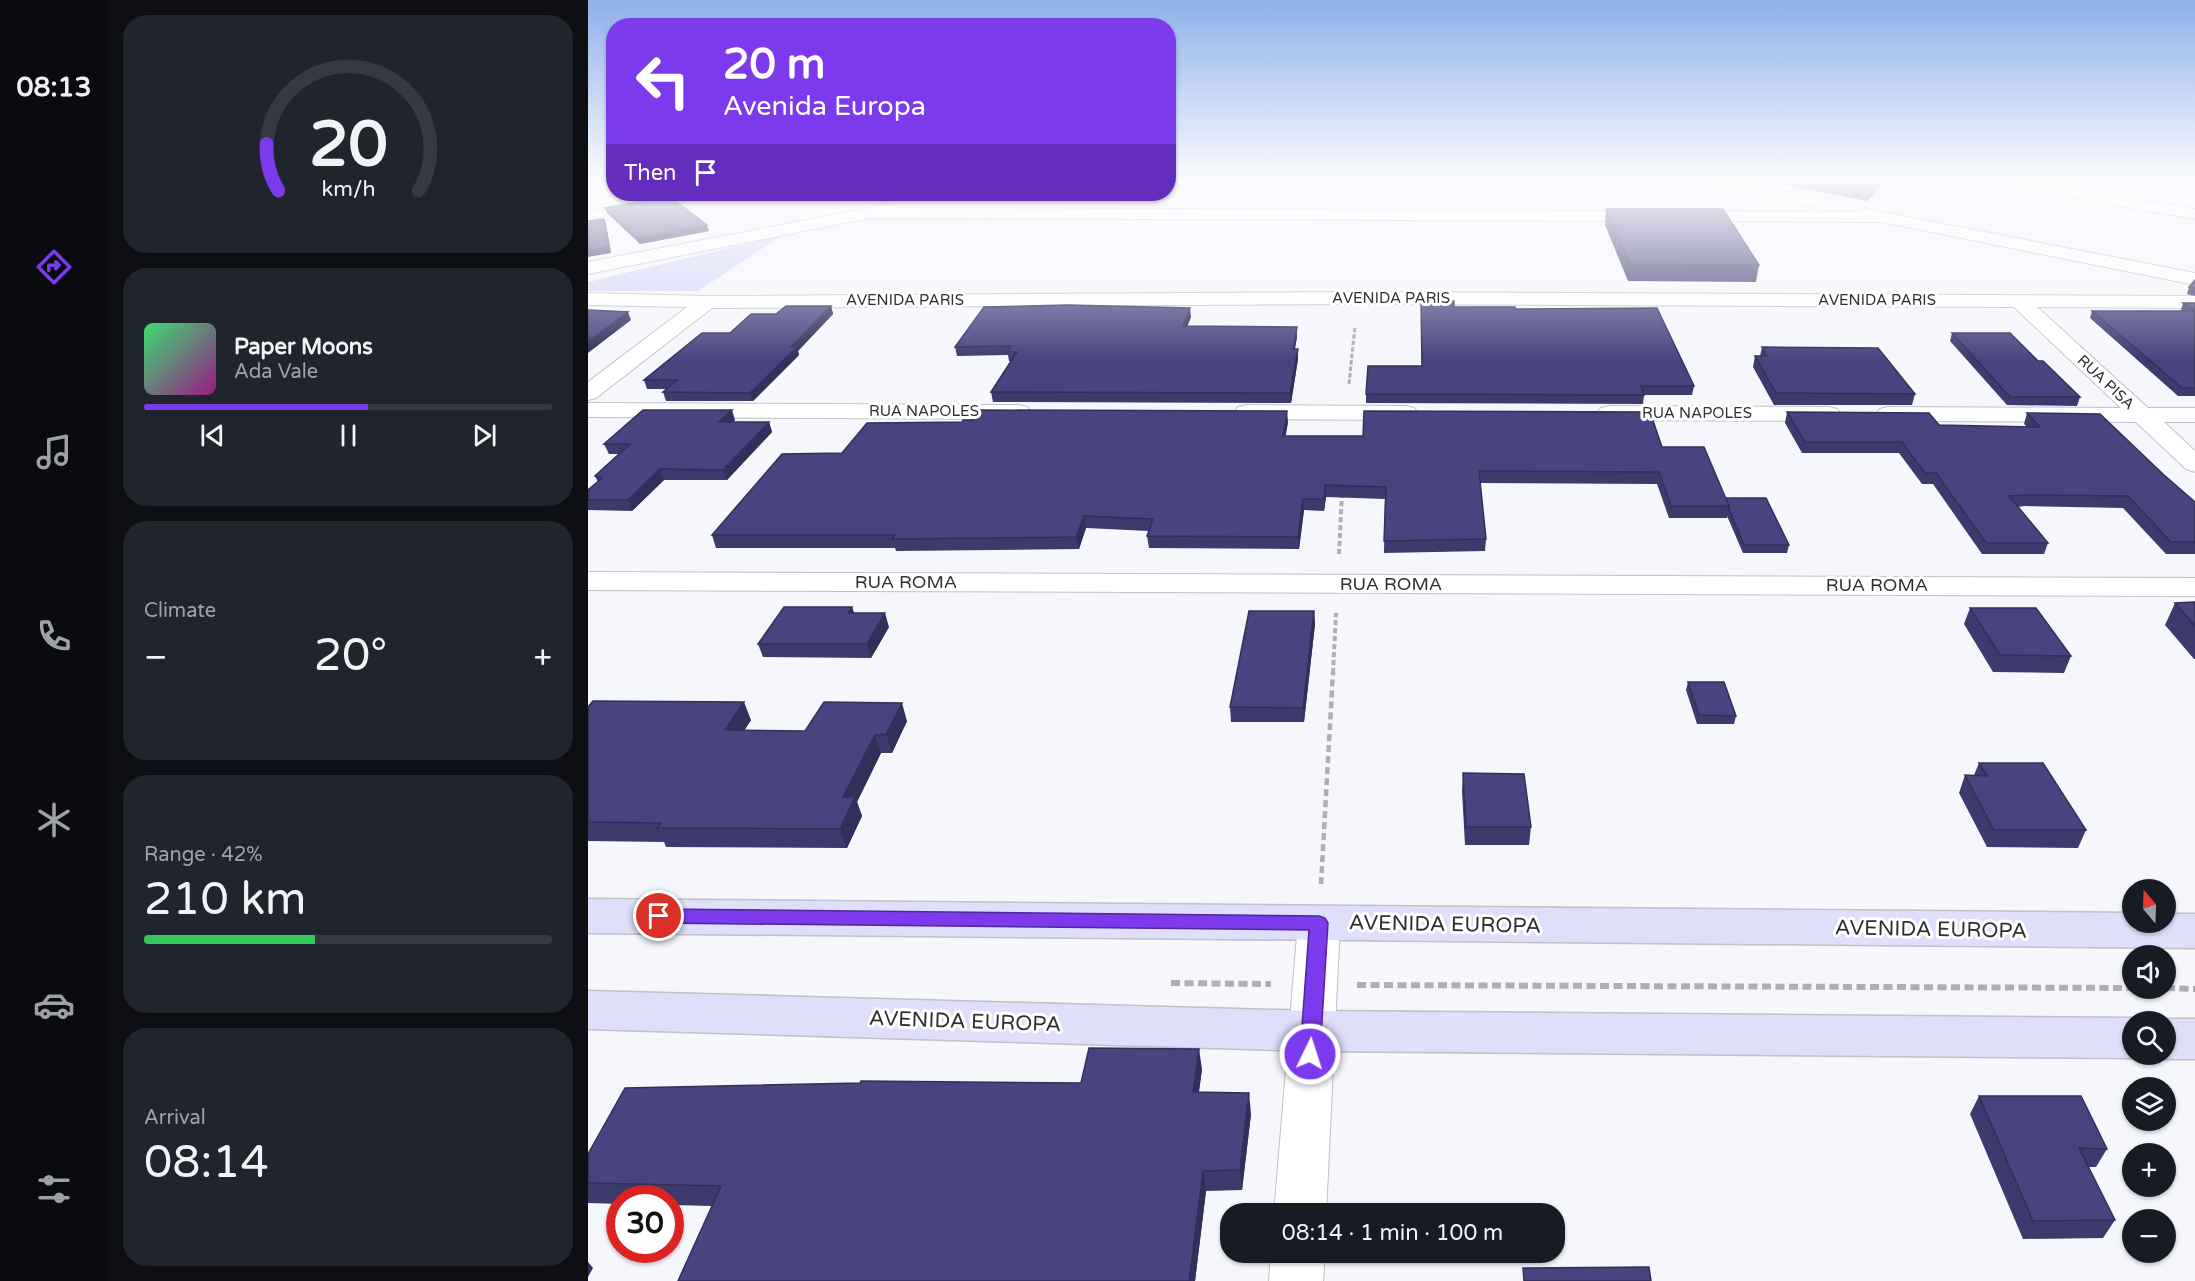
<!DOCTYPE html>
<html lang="en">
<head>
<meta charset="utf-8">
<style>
  :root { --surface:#171b24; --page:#20242c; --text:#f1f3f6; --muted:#9ea1a6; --line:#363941; --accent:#7c3aed }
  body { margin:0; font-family:"Varela Round",sans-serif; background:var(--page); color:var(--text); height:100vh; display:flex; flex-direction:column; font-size:22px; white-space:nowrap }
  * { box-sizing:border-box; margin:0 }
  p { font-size:20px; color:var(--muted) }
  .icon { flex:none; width:33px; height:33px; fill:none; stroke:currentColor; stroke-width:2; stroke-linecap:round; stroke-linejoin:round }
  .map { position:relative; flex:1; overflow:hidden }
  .drawer { display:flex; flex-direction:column; gap:15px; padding:15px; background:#0d0f14; width:480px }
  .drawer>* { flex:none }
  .top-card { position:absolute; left:18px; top:18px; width:570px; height:183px; border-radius:24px; box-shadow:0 2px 4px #0004; background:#7c3aed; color:#fff; overflow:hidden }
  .needle { width:39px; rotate:341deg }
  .tools { position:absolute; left:1534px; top:879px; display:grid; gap:12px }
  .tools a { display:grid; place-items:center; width:54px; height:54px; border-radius:50%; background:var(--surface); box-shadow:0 2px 4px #0004; font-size:30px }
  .speed { position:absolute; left:18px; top:1185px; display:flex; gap:12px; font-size:30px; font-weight:700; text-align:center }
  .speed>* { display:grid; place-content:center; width:78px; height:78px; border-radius:50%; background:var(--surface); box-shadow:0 2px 4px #0004; line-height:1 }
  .speed .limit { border:9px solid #d22; background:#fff; color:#111 }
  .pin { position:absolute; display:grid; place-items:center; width:51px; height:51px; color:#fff; margin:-26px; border:3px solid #fff; border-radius:50%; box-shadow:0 2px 6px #0007 }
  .me { position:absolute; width:66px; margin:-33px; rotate:4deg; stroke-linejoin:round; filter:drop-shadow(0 0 4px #0008) }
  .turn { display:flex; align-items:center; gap:21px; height:126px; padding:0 18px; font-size:27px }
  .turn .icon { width:78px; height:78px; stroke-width:2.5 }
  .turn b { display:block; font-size:42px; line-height:51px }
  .then { display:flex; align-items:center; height:57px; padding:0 18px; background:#0003; gap:12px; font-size:22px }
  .big { font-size:45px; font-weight:600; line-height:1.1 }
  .drawer .widget { flex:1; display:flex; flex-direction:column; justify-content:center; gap:9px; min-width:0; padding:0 21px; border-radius:24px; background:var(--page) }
  .drawer .dial { align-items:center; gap:0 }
  .dial svg { height:156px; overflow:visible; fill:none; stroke:var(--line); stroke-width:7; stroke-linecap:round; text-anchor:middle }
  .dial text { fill:var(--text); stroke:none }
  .song { display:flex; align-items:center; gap:18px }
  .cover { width:72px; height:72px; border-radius:9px; background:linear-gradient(135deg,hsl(140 70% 55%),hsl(310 70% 35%)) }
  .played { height:6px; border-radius:3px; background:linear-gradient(90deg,var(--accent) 55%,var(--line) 55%) }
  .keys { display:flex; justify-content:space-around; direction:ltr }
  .heat { display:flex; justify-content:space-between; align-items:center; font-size:33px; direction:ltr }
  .charge { height:9px; border-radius:4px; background:linear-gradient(90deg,#34c759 42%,var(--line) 0) }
  .trip { position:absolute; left:632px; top:1203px; width:345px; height:60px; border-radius:24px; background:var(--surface); box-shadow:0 2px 4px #0004; font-weight:600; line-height:60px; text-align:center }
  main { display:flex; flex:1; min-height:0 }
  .menu { display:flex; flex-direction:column; width:108px; justify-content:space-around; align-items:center; background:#090b0e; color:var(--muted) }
  .menu .icon { width:42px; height:42px }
  .menu .selected { color:var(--accent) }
  .menu b { font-size:27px; color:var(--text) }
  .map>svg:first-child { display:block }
  .green { fill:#d4d5f8 }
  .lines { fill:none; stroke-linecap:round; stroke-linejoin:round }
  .minor-casing { stroke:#c1c1c7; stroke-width:2 }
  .secondary-casing { stroke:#c1c1c7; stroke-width:3 }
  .path-far3 { stroke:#aeaeb3; stroke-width:3; stroke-dasharray:4.5 2; stroke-linecap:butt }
  .path-far2 { stroke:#aeaeb3; stroke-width:4; stroke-dasharray:5 3; stroke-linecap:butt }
  .path-far1 { stroke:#aeaeb3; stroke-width:4.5; stroke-dasharray:7 4; stroke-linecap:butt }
  .path { stroke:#aeaeb3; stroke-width:6; stroke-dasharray:9 4.5; stroke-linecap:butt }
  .minor { fill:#fff; fill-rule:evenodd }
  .secondary { fill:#dfdefb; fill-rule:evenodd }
  .wall { fill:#3d3a6e }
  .shaded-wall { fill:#32305a }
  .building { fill:#474480; stroke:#32305a; stroke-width:1.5 }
  .route { fill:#7c3aed; stroke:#51269a; stroke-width:1.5 }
  .labels { text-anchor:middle; stroke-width:6; stroke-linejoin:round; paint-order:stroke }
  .far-street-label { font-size:15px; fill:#2f2f31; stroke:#fff }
  .street-label { font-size:18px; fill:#2f2f31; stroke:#fff }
  .near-street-label { font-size:21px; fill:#2f2f31; stroke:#fff }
</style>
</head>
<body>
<main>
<nav class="menu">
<b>08:13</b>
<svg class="icon selected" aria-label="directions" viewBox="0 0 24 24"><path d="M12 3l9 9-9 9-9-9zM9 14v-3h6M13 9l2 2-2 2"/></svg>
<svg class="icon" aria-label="music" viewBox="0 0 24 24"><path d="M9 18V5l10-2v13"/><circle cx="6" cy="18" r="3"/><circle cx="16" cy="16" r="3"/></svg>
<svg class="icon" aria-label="phone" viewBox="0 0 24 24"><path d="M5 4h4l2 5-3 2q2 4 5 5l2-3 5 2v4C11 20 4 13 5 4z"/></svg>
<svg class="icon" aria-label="climate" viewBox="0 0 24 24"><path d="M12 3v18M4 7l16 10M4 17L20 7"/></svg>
<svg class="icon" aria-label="car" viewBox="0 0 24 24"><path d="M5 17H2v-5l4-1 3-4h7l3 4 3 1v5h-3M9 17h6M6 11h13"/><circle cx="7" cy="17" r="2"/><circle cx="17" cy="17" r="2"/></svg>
<svg class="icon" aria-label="filters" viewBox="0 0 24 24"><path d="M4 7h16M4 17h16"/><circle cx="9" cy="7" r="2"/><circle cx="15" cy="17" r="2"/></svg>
</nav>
<section class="drawer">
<div class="widget dial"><svg viewBox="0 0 100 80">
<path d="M14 69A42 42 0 1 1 86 69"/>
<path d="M14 69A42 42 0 0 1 8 45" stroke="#7c3aed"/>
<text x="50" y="56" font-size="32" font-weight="700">20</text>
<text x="50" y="72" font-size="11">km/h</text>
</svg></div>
<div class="widget">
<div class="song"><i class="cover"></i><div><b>Paper Moons</b><p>Ada Vale</p></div></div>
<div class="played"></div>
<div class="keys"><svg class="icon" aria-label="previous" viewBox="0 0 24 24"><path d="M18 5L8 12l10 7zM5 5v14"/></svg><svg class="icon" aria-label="pause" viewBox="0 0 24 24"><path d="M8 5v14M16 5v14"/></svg><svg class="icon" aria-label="next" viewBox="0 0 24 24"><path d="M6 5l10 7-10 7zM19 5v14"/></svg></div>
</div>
<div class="widget"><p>Climate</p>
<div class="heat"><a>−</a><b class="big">20°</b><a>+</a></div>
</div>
<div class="widget"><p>Range · 42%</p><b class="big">210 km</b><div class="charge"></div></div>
<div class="widget"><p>Arrival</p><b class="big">08:14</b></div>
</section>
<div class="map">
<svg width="1607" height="1281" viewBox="0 0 1607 1281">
  <rect width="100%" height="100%" fill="#f6f7fd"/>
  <path class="green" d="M195 235 110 291H0V282Z"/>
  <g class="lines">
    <defs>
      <path id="minor" d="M1112 181H1141L1228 198 1236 203 1228 208 1120 186Z
        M1408 181H1441L1607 209V219L1416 186Z
        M40 194H73L65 199 0 210V200Z
        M302 204 310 208 1267 212 1274 208 1607 273V285L1294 222 282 218 0 274V262Z
        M769 292 1607 296V308L1449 307 1560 408H1607V422H1576L1607 451V472L1598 469 1548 422 1300 421 1292 419 1288 414 1292 409 1300 407 1533 408 1426 307 769 304 124 308 8 398 0 400V382L99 307 0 305V293L119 296Z
        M0 403 431 405 439 407 443 412 439 417 431 419 0 417Z
        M658 405 818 406 826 408 830 413 826 418 818 420 658 419 650 417 646 412 650 407Z
        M1021 406 1241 407 1249 409 1253 414 1249 419 1241 421 1021 420 1013 418 1009 413 1013 408Z
        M0 572 1607 578V596L0 590Z
        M731 907 746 912 752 923 738 1214H686L710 923 716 912Z
        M683 1252H737L735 1281H681Z"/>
      <path id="secondary" d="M0 899 1545 913V922H1578V914H1607V948L0 933Z
        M0 991 724 1011 1545 1018 1556 1022H1545V1054H1556L1545 1058 724 1051 0 1029Z
        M1578 1019H1607V1059H1578L1564 1054H1578V1022H1570Z"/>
    </defs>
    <use href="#minor" class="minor-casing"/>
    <use href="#secondary" class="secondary-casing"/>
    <path class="path-far3" d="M761 384 767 326"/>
    <path class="path-far2" d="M751 554 754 493
      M745 673 748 613"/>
    <path class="path-far1" d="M733 884 745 672"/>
    <path class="path" d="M583 983 683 984
      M769 985 1545 988
      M1578 988 1607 989"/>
    <use href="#minor" class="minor"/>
    <use href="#secondary" class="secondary"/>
  </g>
  <path class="wall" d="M1177 181H1298L1279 201Z
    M17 208 121 231 52 244 19 213Z
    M1018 209 1171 265 1168 282 1040 281 1017 225Z
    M1607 280V296L1599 294 1601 287Z
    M1595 303H1607V396H1590L1502 318 1504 311H1594L1593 310Z
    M243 306 245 314 210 351 211 355 165 401H78L75 392 79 389H59L56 380 142 333 188 314Z
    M866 307 927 309 1106 386 1104 395H1056L1055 404 778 403V394L834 366Z
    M603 317 599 326 709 337 707 349H710V359L703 403 405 402 403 392 423 361H421L420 355 369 356 367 347Z
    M1364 333 1492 397 1489 406 1419 405 1362 341Z
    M1174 347 1327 394 1324 405H1186L1165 367 1167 356H1172Z
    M1199 412 1351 425 1439 427 1436 424 1439 413 1576 475 1607 502V554H1578L1535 508 1436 506 1430 507 1460 543 1456 554H1394L1345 484H1334L1311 453H1214L1197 423Z
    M147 420 145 422H181L184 432 139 480H76L44 511 0 510V490L10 482 7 476 31 454H21L16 444Z
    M700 422 697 436 1074 447 1138 498 1201 545 1199 553H1155L1139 516V518H1081L1069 484 892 483 898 539 897 551 796 553 797 499 738 497 736 511 716 510 711 549 561 548 559 536 561 531 498 528 491 549 308 551 307 548H128L124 535 254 453Z
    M1607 602V659H1606L1577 625 1587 603Z
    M264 607 266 613 301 627 283 658 175 657 170 644Z
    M1382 608 1483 656 1476 673 1405 672 1376 624Z
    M726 611 727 624 716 722H643L642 707Z
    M1100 682 1148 716 1146 724H1109L1098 690Z
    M0 707 163 720 156 731H217L319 721 304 753H293L269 802 274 816 259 848 78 847 76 842 0 841Z
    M1391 763 1498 830 1490 848 1399 847 1371 793 1377 775H1386Z
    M875 773 943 827 941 845H877L874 791Z
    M614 1069 611 1092 663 1114 654 1190 618 1191 607 1281H90L124 1206 82 1205V1198H32V1204L0 1203V1154L493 1083Z
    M1391 1096 1519 1149 1508 1167H1500L1527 1220 1515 1238 1435 1239 1382 1114Z"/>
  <path class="shaded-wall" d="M1294 181H1298L1279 201 1280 195Z
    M16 219 18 224 23 253 0 257V251Z
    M119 225 121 231 52 244 50 239Z
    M243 306 245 314 210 351 211 355 165 401 162 393 203 347Z
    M602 308 603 317 596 335 595 326Z
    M40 312 43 320 0 353V342Z
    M709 327V337L705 358V349Z
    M710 349V359L703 403 702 393Z
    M144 410 147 420 135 432 131 422Z
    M699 411 700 422 696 447 695 436Z
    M181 422 184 432 139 480 135 470Z
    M72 469 76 480 44 511 40 500Z
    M737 485 738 497 736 511V499Z
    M715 499 716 510 711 549 710 537Z
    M496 516 498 528 491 549 488 537Z
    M264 607 268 620 260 613Z
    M726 611 727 624 716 722 715 708Z
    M297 613 301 627 283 658 279 644Z
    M156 702 163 720 144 749 137 730Z
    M314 703 319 721 304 753 298 734Z
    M287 735 293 753 269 802 274 816 259 848 252 829 255 797Z
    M611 1049 614 1069 608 1112 605 1092Z
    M661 1093 663 1114 654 1190 652 1170Z
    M615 1171 618 1191 607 1281H601Z
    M0 1262 5 1268 0 1277Z"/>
  <path class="building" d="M1204 181H1294L1280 195Z
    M81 196 119 225 50 239 17 208Z
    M1018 209H1135L1171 265 1042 264Z
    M16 219 21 247 0 251V221Z
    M1607 280V288L1601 287Z
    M833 301H866V307H927V309L1069 308 1106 386H1053L1056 395 778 394 780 366H834Z
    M1595 303H1607V388H1594L1504 311H1607Z
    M480 305 602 308 595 326 709 327 705 349H710L702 393 403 392 429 352H419L423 346 367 347 396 307Z
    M198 306H243L203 347H209L162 393 75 392 89 380H56L114 333H142L163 314H188Z
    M0 310 40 312 0 342Z
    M1364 333H1422L1450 361H1455L1492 397H1422Z
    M1174 347 1290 348 1327 394 1188 393 1167 356H1179Z
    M55 410H144L131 422H181L135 470 72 469 40 500H0V490L14 478 7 476 42 444H16Z
    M391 410 699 411 695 436H775L776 411 1062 412 1074 447H1116L1141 506H1083L1071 472 891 471 898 539 796 541 798 487 737 485 736 499H715L710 537 559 536 565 519 496 516 488 537 304 539 307 535H124L194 454 254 453 279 423 374 422 375 420H384Z
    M1199 412 1341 413 1351 425 1452 427 1439 413 1512 414 1576 475 1607 502V542H1583L1540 496 1440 495 1421 496 1460 543H1398L1348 473H1337L1314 442H1217Z
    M1138 498H1178L1201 545H1156L1141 509V506Z
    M1607 602V626L1587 603Z
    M196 607H264L260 613H297L279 644H170Z
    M1382 608H1448L1483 656 1412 655Z
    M661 611H726L715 708 642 707Z
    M1100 682H1136L1148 716 1111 715Z
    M5 701 156 702 137 730 217 731 236 702 314 703 298 734 287 735 255 797H267L252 829 69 828 73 823 0 822V707Z
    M1391 763H1455L1498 830H1406L1377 775 1399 776Z
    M875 773 936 774 943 827H878Z
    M501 1048 611 1049 605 1092 661 1093 652 1170 615 1171 601 1281H90L133 1186 0 1183V1154L37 1088 272 1083 273 1081 493 1083Z
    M1391 1096H1493L1519 1149 1491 1148 1527 1220 1445 1221Z
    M1061 1267 1063 1281H936L935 1268Z"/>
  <linearGradient id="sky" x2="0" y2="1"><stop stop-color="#8fb0ea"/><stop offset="0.5" stop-color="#fbfbfe"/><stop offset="1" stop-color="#fbfbfe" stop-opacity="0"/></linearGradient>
  <rect width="1607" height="360" fill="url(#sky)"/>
  <path class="route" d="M71 909 731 916 737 918 740 923 732 1054 729 1060 722 1062 715 1060 712 1054 721 930 71 923 64 921 62 916 64 911Z"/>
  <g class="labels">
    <g class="far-street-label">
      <text x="803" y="303">AVENIDA PARIS</text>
      <text x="317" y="305">AVENIDA PARIS</text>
      <text x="1289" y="305">AVENIDA PARIS</text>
      <text transform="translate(1518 382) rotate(43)" y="5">RUA PISA</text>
      <text x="336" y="416">RUA NAPOLES</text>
      <text x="1109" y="418">RUA NAPOLES</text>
    </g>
    <g class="street-label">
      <text x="318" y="588">RUA ROMA</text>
      <text x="803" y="590">RUA ROMA</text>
      <text x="1289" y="591">RUA ROMA</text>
    </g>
    <g class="near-street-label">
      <text transform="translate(857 924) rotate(1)" y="7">AVENIDA EUROPA</text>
      <text transform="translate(1343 929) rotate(1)" y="7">AVENIDA EUROPA</text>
      <text transform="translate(377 1021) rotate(2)" y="7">AVENIDA EUROPA</text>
    </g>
  </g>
</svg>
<div class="tools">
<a><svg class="needle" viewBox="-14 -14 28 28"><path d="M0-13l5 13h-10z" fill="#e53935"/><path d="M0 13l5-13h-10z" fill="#9ea1a6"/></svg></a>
<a><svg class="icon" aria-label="sound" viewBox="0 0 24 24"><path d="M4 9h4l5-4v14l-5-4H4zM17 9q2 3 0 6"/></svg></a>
<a><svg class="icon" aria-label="search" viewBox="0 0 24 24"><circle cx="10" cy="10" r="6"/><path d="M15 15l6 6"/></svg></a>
<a><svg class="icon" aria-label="layers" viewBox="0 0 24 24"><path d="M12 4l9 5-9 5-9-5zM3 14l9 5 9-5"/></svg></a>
<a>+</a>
<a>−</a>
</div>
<div class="speed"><div class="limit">30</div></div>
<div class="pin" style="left:71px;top:916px;background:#d93025"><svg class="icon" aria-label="arrive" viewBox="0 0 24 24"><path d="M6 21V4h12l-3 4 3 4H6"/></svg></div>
<svg class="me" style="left:722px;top:1054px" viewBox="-20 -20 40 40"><circle r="17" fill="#7c3aed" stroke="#fff" stroke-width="3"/><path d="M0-11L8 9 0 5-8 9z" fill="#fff"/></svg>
<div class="trip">08:14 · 1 min · 100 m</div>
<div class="top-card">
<div class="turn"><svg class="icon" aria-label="left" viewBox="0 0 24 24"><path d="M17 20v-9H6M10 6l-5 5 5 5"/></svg><div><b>20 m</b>Avenida Europa</div></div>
<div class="then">Then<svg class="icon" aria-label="arrive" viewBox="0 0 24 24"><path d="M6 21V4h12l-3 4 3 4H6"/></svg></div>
</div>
</div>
</main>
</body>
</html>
